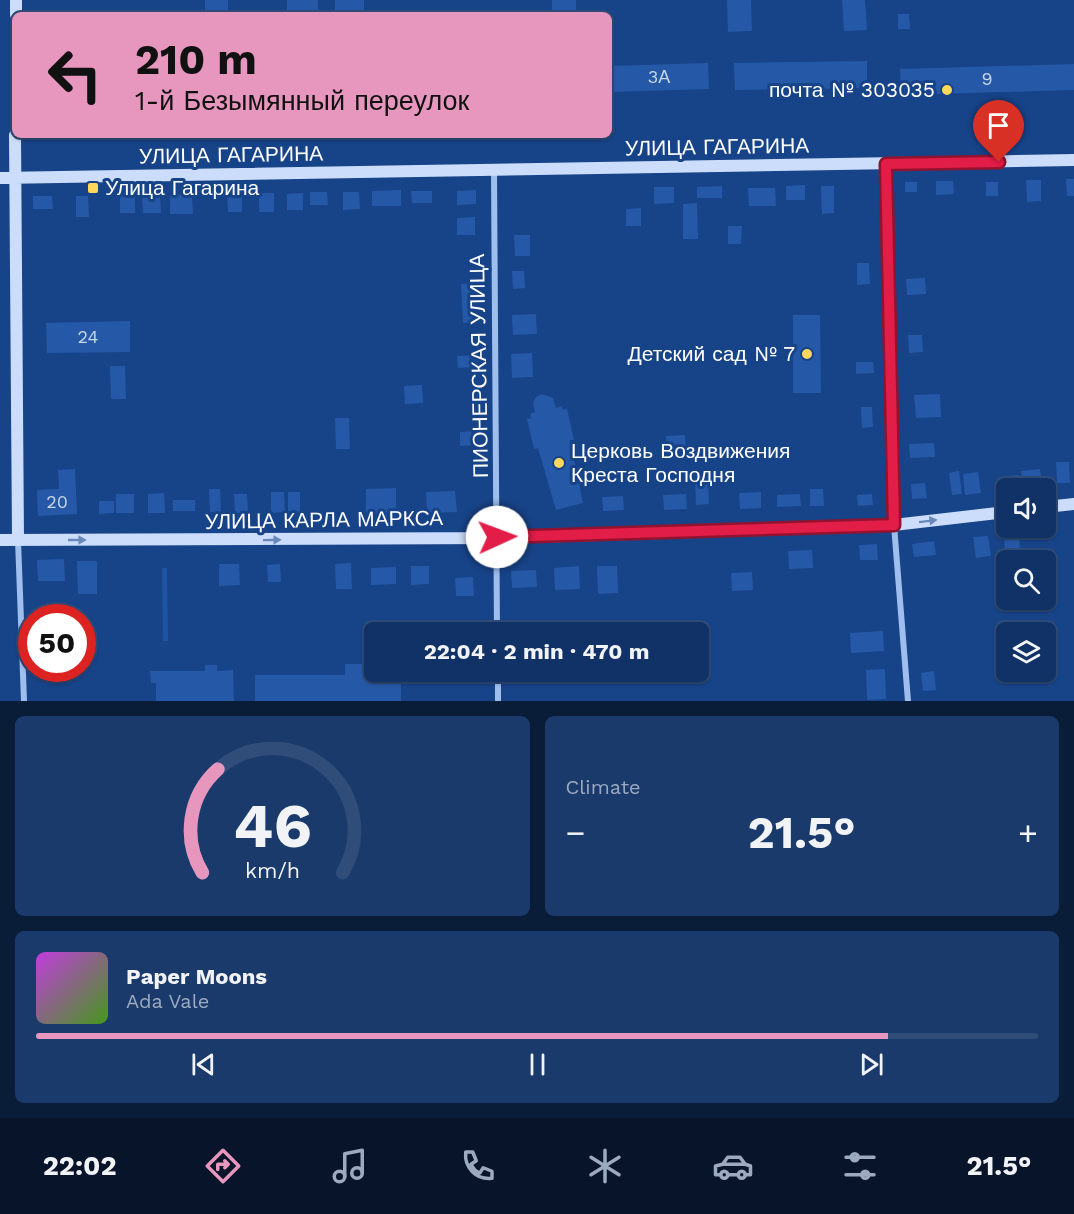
<!DOCTYPE html>
<html lang="en">
<head>
<meta charset="utf-8">
<style>
  :root { --surface:#113266; --page:#1a3a6c; --text:#f1f3f6; --muted:#9caabf; --line:#304d7a; --accent:#e797bd }
  body { margin:0; font-family:"Work Sans",sans-serif; background:var(--page); color:var(--text); height:100vh; display:flex; flex-direction:column; font-size:22px; white-space:nowrap }
  * { box-sizing:border-box; margin:0 }
  p { font-size:20px; color:var(--muted) }
  .icon { flex:none; width:33px; height:33px; fill:none; stroke:currentColor; stroke-width:2; stroke-linecap:round; stroke-linejoin:round }
  .map { position:relative; height:701px; overflow:hidden }
  .sheet { display:flex; flex-direction:column; gap:15px; padding:15px; background:#091c38; flex:1 }
  .sheet>* { flex:none }
  .guide { position:absolute; left:12px; top:12px; width:600px; height:126px; border-radius:9px; box-shadow:0 2px 4px #0004,0 0 0 2px var(--line); background:#e797bd; color:#111; overflow:hidden }
  .fabs { position:absolute; left:996px; top:478px; display:grid; gap:12px }
  .fabs a { display:grid; place-items:center; width:60px; height:60px; border-radius:9px; background:var(--surface); box-shadow:0 2px 4px #0004,0 0 0 2px var(--line); font-size:30px }
  .speed { position:absolute; left:18px; top:604px; display:flex; gap:12px; font-size:30px; font-weight:700; text-align:center }
  .speed>* { display:grid; place-content:center; width:78px; height:78px; border-radius:50%; background:var(--surface); box-shadow:0 2px 4px #0004,0 0 0 2px var(--line); line-height:1 }
  .speed .limit { border:9px solid #d22; background:#fff; color:#111 }
  .pin { position:absolute; display:grid; place-items:center; width:51px; height:51px; color:#fff; margin:-62px -26px; border-radius:50% 50% 50% 0; rotate:-45deg; box-shadow:0 0 6px #0007 }
  .pin .icon { rotate:45deg }
  .me { position:absolute; width:66px; margin:-33px; rotate:88deg; stroke-linejoin:round; filter:drop-shadow(0 0 4px #0008) }
  .turn { display:flex; align-items:center; gap:21px; height:126px; padding:0 24px; font-size:27px }
  .turn .icon { width:78px; height:78px; stroke-width:2.5 }
  .turn b { display:block; font-size:42px; line-height:51px }
  .big { font-size:45px; font-weight:700; line-height:1.1 }
  .sheet .tile { flex:1; display:flex; flex-direction:column; justify-content:center; gap:9px; min-width:0; padding:0 21px; border-radius:9px; background:var(--page) }
  .sheet .dial { align-items:center; gap:0 }
  .dial svg { height:156px; overflow:visible; fill:none; stroke:var(--line); stroke-width:7; stroke-linecap:round; text-anchor:middle }
  .dial text { fill:var(--text); stroke:none }
  .song { display:flex; align-items:center; gap:18px }
  .cover { width:72px; height:72px; border-radius:9px; background:linear-gradient(135deg,hsl(290 70% 55%),hsl(100 70% 35%)) }
  .played { height:6px; border-radius:3px; background:linear-gradient(90deg,var(--accent) 85%,var(--line) 85%) }
  .keys { display:flex; justify-content:space-around; direction:ltr }
  .heat { display:flex; justify-content:space-between; align-items:center; font-size:33px; direction:ltr }
  .sheet .tiles { flex:1; display:grid; gap:15px; grid-template-columns:1fr 1fr }
  .tile:last-child { grid-column:span 2 }
  .trip { position:absolute; left:364px; top:622px; width:345px; height:60px; border-radius:9px; background:var(--surface); box-shadow:0 2px 4px #0004,0 0 0 2px var(--line); font-weight:700; line-height:60px; text-align:center }
  .dock { display:flex; height:96px; justify-content:space-around; align-items:center; background:#071429; color:var(--muted) }
  .dock .icon { width:42px; height:42px }
  .dock .selected { color:var(--accent) }
  .dock b { font-size:27px; color:var(--text) }
  .map>svg:first-child { display:block }
  .green { fill:#1f54a2 }
  .building { fill:#2559a7 }
  .lines { fill:none; stroke-linecap:round; stroke-linejoin:round }
  .street { stroke:#9ebfee; stroke-width:6 }
  .secondary { stroke:#cbddfa; stroke-width:12 }
  .oneway { fill:#6888bb }
  .route-casing { stroke:#92132f; stroke-width:15 }
  .route { stroke:#e11d48; stroke-width:10 }
  .poi-dot { fill:#ffd75b; stroke:#174388; stroke-width:2 }
  .labels { text-anchor:middle; stroke-width:6; stroke-linejoin:round; paint-order:stroke }
  .number-label { font-size:18px; fill:#c8d6e9 }
  .poi-label { font-size:21px; fill:#fff; stroke:#174388; text-anchor:end }
  .street-label { font-size:21px; fill:#fff; stroke:#174388 }
</style>
</head>
<body>
<div class="map">
<svg width="1074" height="701" viewBox="0 0 1074 701">
  <rect width="100%" height="100%" fill="#174388"/>
  <path class="green" d="M162 568H167L168 641H163Z"/>
  <path class="building" d="M205 0H228V15H205Z
    M287 0H318V15H287Z
    M335 0H364V15H335Z
    M552 0H576V15H552Z
    M727 0H751L752 31 728 32Z
    M842 0H865L867 30 844 31Z
    M898 14H909L910 29H898Z
    M867 61V88L735 90 734 63Z
    M708 63 709 89 609 92V66Z
    M1074 64V90L901 95 900 69Z
    M1066 179H1074V196H1067Z
    M1026 180H1041V201L1027 202Z
    M936 181H953L954 194 936 195Z
    M905 182H917V192H905Z
    M986 182H998V196H986Z
    M805 185V200H786V186Z
    M722 186V198H697V187Z
    M821 186H834V213L822 214Z
    M654 187H674V203L654 204Z
    M748 188H775L776 206H749Z
    M401 190V206H372V191Z
    M476 190V204L457 205V191Z
    M411 191H432V203H412Z
    M310 192H327L328 205H310Z
    M343 192H359L360 209 343 210Z
    M259 193H274V212H259Z
    M303 193V210H287V194Z
    M142 194H160L161 213H143Z
    M192 194 193 214H170V195Z
    M227 194H242V212H228Z
    M135 195V213H120V196Z
    M33 196H52L53 209H33Z
    M76 196H88L89 217H76Z
    M697 203 698 239H683V204Z
    M641 208V226H626V209Z
    M475 217V235H457V218Z
    M728 226H742L741 244H728Z
    M514 235H530V256H515Z
    M857 263H869L870 284 857 285Z
    M512 271H524L525 288 513 289Z
    M925 278 926 294 907 295 906 279Z
    M477 283 479 322 463 323 461 284Z
    M536 314 537 334 513 335 512 315Z
    M793 315H820L821 393H793Z
    M130 321V352L47 353 46 323Z
    M908 335H922L923 352 909 353Z
    M532 353 533 377 512 378 511 354Z
    M478 355V367L458 368 457 356Z
    M856 362H873L874 373 856 374Z
    M110 366H125L126 399H111Z
    M422 385 423 403 405 404 404 386Z
    M542 394 553 398 556 408 562 406 563 410 567 409 574 440H570L583 503 556 510 538 448 534 449 527 419 531 418 530 414 535 412 533 403 536 397Z
    M940 394 941 417 916 418 914 395Z
    M861 407H872L873 427 862 428Z
    M335 418H349L350 449H336Z
    M477 431 478 445 460 446V432Z
    M685 435 686 454H676V448H667L666 436Z
    M934 443 935 457 910 458 909 444Z
    M1056 462H1069L1070 483H1057Z
    M75 469 77 514 38 516 37 490 59 489 58 470Z
    M1040 469 1042 486 1023 488 1021 471Z
    M959 471 962 494 952 495 949 473Z
    M978 472 981 493 965 495 963 474Z
    M1019 475 1021 487 1003 489 1002 477Z
    M708 479 709 504 696 505 695 480Z
    M925 483 927 498 912 499 911 484Z
    M396 488V513L366 514V489Z
    M209 489H220L221 512H210Z
    M810 489H823L824 506H810Z
    M455 491 457 512 427 513 426 492Z
    M271 492H284L285 512 271 513Z
    M288 492H300V513H288Z
    M761 492V508L740 509 739 493Z
    M164 493 165 513H148V494Z
    M116 494H134V513H116Z
    M234 494H247L248 513H235Z
    M686 494 687 509 664 510 663 495Z
    M800 494 801 506 777 507V495Z
    M872 494 873 505 858 506 857 495Z
    M623 496 624 510 603 511 602 497Z
    M173 500H195V511H173Z
    M99 501H114V513L99 514Z
    M1019 532 1020 552 1005 553 1004 533Z
    M988 536 991 556 976 558 973 537Z
    M934 541 936 555 914 557 912 544Z
    M877 544 878 560H860L859 545Z
    M812 550 813 568 789 569 788 551Z
    M64 559 65 581H38L37 560Z
    M77 561H97V594H78Z
    M351 563 352 589H336L335 564Z
    M219 564H239L240 585 219 586Z
    M280 564 281 582H268L267 565Z
    M411 566H429V584L411 585Z
    M579 566 580 589 555 590 554 568Z
    M597 566H617L618 593 598 594Z
    M396 567V584L371 585V568Z
    M536 570 537 587 512 588 511 571Z
    M752 572 753 590 732 591 731 573Z
    M473 577 474 596H456L455 578Z
    M883 631 884 651 851 653 850 633Z
    M345 664H375V672H401V701H255V675H345Z
    M205 665H217V671L233 670 234 701H156V683H151L150 671H205Z
    M39 669H56V677H39Z
    M885 669 886 699 867 700 866 670Z
    M934 671 936 690 923 691 921 673Z
    M460 672H480V683L461 684Z"/>
  <g class="lines">
    <path class="street" d="M886 164 894 525 908 701
      M494 170 497 633
      M18 540 24 701
      M498 672V701"/>
    <path class="secondary" d="M16 15V0
      M15 135 18 540
      M0 178 1074 160
      M1046 507 1074 504
      M0 540 497 538 885 526 1006 512"/>
  </g>
  <defs><path id="oneway-solid" d="M-6-.8H1V-3.2L6.5 0L1 3.2V.8H-6Z" transform="scale(1.5)"/></defs>
  <g class="oneway">
    <use href="#oneway-solid" transform="translate(928 521) rotate(-7)"/>
    <use href="#oneway-solid" transform="translate(77 540)"/>
    <use href="#oneway-solid" transform="translate(272 540) rotate(-1)"/>
  </g>
  <g class="lines">
    <defs>
      <path id="route" d="M497 537 894 525 886 164 999 162"/>
    </defs>
    <use href="#route" class="route-casing"/>
    <use href="#route" class="route"/>
  </g>
  <g class="poi-dot">
    <circle cx="947" cy="90" r="6"/>
    <rect x="87" y="182" width="12" height="12" rx="3"/>
    <circle cx="807" cy="354" r="6"/>
    <circle cx="559" cy="463" r="6"/>
  </g>
  <g class="labels">
    <g class="number-label">
      <text x="659" y="83">3А</text>
      <text x="987" y="85">9</text>
      <text x="88" y="343">24</text>
      <text x="57" y="508">20</text>
    </g>
    <g class="poi-label">
      <text x="935" y="97">почта № 303035</text>
      <text x="105" y="195" text-anchor="start">Улица Гагарина</text>
      <text x="795" y="361">Детский сад № 7</text>
      <text x="571" y="458" text-anchor="start">Церковь Воздвижения<tspan x="571" dy="24">Креста Господня</tspan></text>
    </g>
    <g class="street-label">
      <text transform="translate(717 147) rotate(-1)" y="7">УЛИЦА ГАГАРИНА</text>
      <text transform="translate(231 155) rotate(-1)" y="7">УЛИЦА ГАГАРИНА</text>
      <text transform="translate(479 366) rotate(-91)" y="7">ПИОНЕРСКАЯ УЛИЦА</text>
      <text transform="translate(324 520) rotate(-1)" y="7">УЛИЦА КАРЛА МАРКСА</text>
    </g>
  </g>
</svg>
<div class="fabs">
<a><svg class="icon" aria-label="sound" viewBox="0 0 24 24"><path d="M4 9h4l5-4v14l-5-4H4zM17 9q2 3 0 6"/></svg></a>
<a><svg class="icon" aria-label="search" viewBox="0 0 24 24"><circle cx="10" cy="10" r="6"/><path d="M15 15l6 6"/></svg></a>
<a><svg class="icon" aria-label="layers" viewBox="0 0 24 24"><path d="M12 4l9 5-9 5-9-5zM3 14l9 5 9-5"/></svg></a>
</div>
<div class="speed"><div class="limit">50</div></div>
<div class="pin" style="left:999px;top:162px;background:#d93025"><svg class="icon" aria-label="arrive" viewBox="0 0 24 24"><path d="M6 21V4h12l-3 4 3 4H6"/></svg></div>
<svg class="me" style="left:497px;top:537px" viewBox="-20 -20 40 40"><circle r="19" fill="#fff"/><path d="M0-13L10 11 0 6-10 11z" fill="#e11d48"/></svg>
<div class="trip">22:04 · 2 min · 470 m</div>
<div class="guide">
<div class="turn"><svg class="icon" aria-label="left" viewBox="0 0 24 24"><path d="M17 20v-9H6M10 6l-5 5 5 5"/></svg><div><b>210 m</b>1-й Безымянный переулок</div></div>
</div>
</div>
<section class="sheet">
<div class="tiles">
<div class="tile dial"><svg viewBox="0 0 100 80">
<path d="M14 69A42 42 0 1 1 86 69"/>
<path d="M14 69A42 42 0 0 1 22 16" stroke="#e797bd"/>
<text x="50" y="56" font-size="32" font-weight="700">46</text>
<text x="50" y="72" font-size="11">km/h</text>
</svg></div>
<div class="tile"><p>Climate</p>
<div class="heat"><a>−</a><b class="big">21.5°</b><a>+</a></div>
</div>
<div class="tile">
<div class="song"><i class="cover"></i><div><b>Paper Moons</b><p>Ada Vale</p></div></div>
<div class="played"></div>
<div class="keys"><svg class="icon" aria-label="previous" viewBox="0 0 24 24"><path d="M18 5L8 12l10 7zM5 5v14"/></svg><svg class="icon" aria-label="pause" viewBox="0 0 24 24"><path d="M8 5v14M16 5v14"/></svg><svg class="icon" aria-label="next" viewBox="0 0 24 24"><path d="M6 5l10 7-10 7zM19 5v14"/></svg></div>
</div>
</div>
</section>
<nav class="dock">
<b>22:02</b>
<svg class="icon selected" aria-label="directions" viewBox="0 0 24 24"><path d="M12 3l9 9-9 9-9-9zM9 14v-3h6M13 9l2 2-2 2"/></svg>
<svg class="icon" aria-label="music" viewBox="0 0 24 24"><path d="M9 18V5l10-2v13"/><circle cx="6" cy="18" r="3"/><circle cx="16" cy="16" r="3"/></svg>
<svg class="icon" aria-label="phone" viewBox="0 0 24 24"><path d="M5 4h4l2 5-3 2q2 4 5 5l2-3 5 2v4C11 20 4 13 5 4z"/></svg>
<svg class="icon" aria-label="climate" viewBox="0 0 24 24"><path d="M12 3v18M4 7l16 10M4 17L20 7"/></svg>
<svg class="icon" aria-label="car" viewBox="0 0 24 24"><path d="M5 17H2v-5l4-1 3-4h7l3 4 3 1v5h-3M9 17h6M6 11h13"/><circle cx="7" cy="17" r="2"/><circle cx="17" cy="17" r="2"/></svg>
<svg class="icon" aria-label="filters" viewBox="0 0 24 24"><path d="M4 7h16M4 17h16"/><circle cx="9" cy="7" r="2"/><circle cx="15" cy="17" r="2"/></svg>
<b>21.5°</b>
</nav>
</body>
</html>
